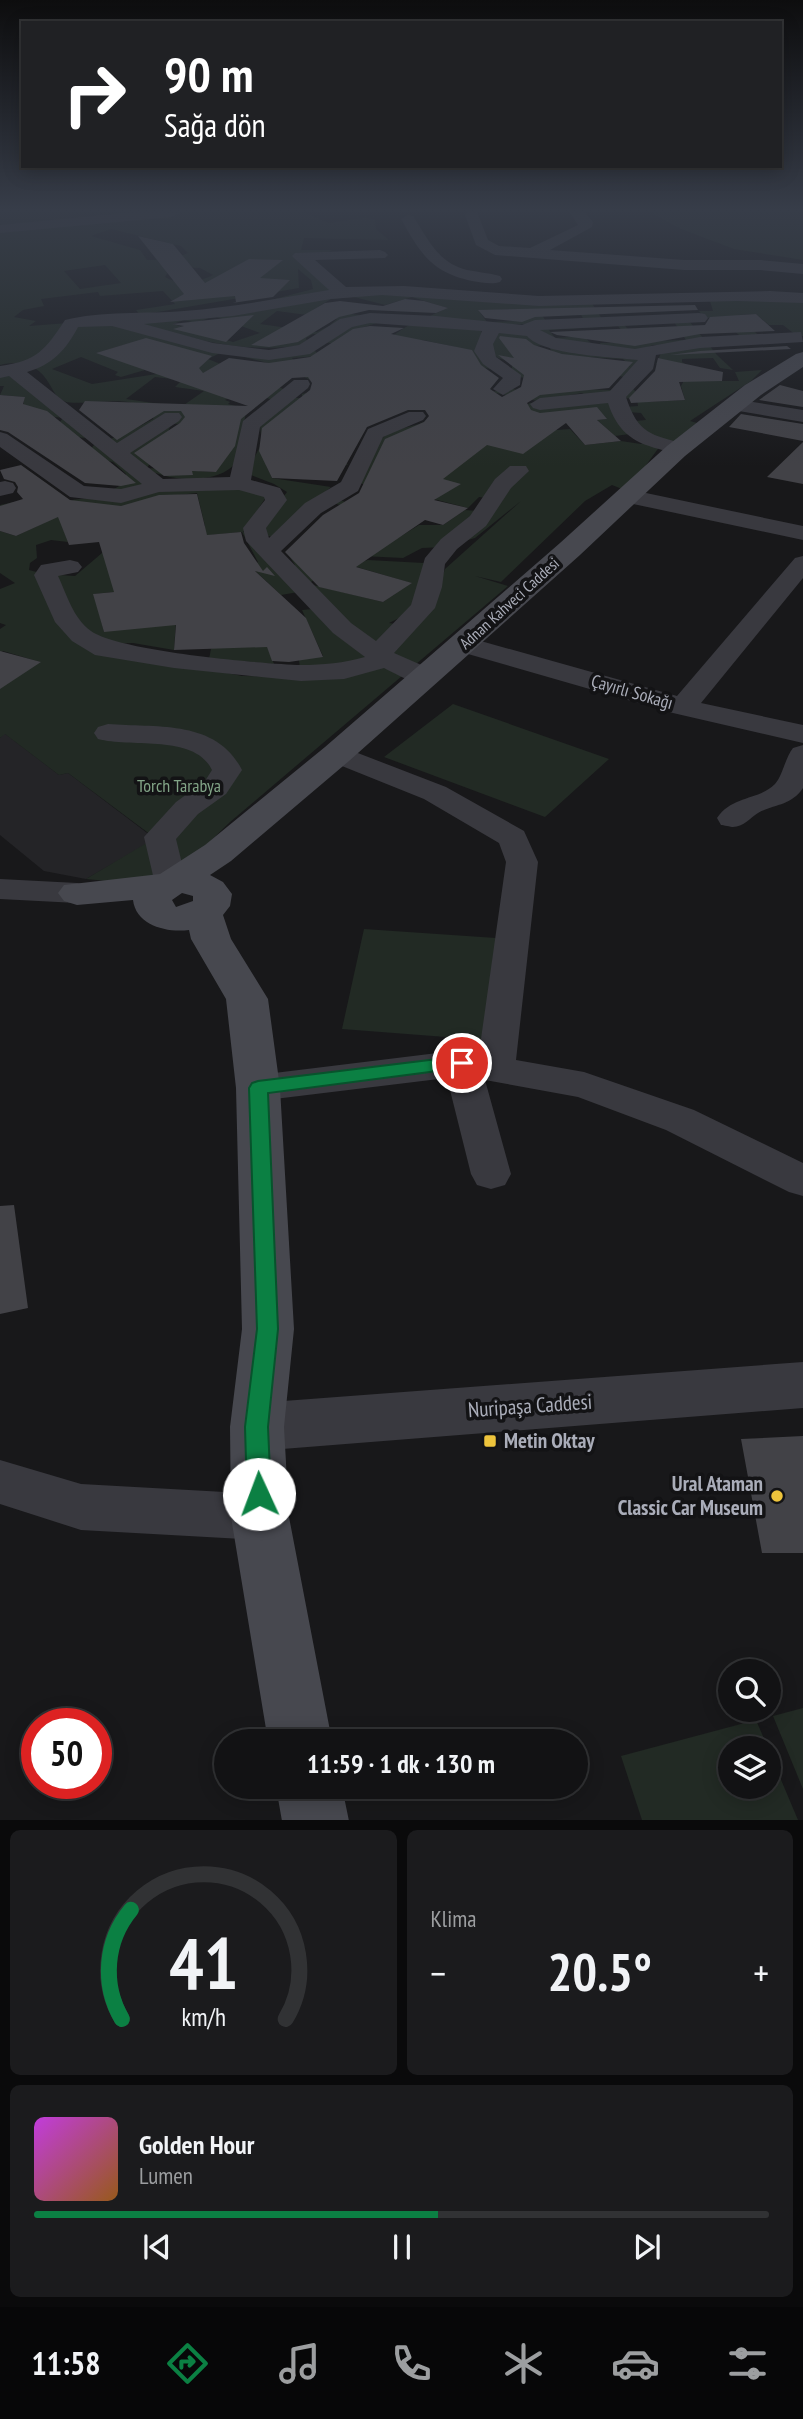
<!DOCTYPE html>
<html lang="tr">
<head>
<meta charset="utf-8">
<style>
  :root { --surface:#121214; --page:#1b1b1d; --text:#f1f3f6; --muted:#9c9ea0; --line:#313234; --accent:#0b8043 }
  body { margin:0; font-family:"PT Sans Narrow",sans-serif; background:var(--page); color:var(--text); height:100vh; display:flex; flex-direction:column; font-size:26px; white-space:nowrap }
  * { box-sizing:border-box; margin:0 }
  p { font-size:23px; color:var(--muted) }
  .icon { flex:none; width:38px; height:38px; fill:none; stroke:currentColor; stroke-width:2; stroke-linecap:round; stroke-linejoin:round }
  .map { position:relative; height:1820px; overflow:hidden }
  .sheet { display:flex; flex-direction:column; gap:10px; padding:10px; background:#0a0a0b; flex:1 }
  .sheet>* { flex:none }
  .guide { position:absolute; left:21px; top:21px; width:761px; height:147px; border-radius:0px; box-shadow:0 4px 18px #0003,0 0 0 2px var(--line); background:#202124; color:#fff; overflow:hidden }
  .buttons { position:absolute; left:718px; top:1659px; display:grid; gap:14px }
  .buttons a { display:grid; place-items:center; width:63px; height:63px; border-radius:50%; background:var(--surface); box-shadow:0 4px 18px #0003,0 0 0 2px var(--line); font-size:35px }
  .speed { position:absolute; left:21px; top:1708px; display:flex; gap:14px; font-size:35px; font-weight:700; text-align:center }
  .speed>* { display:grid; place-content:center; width:91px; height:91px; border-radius:50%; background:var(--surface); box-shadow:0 4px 18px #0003,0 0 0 2px var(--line); line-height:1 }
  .speed .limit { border:10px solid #d22; background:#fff; color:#111 }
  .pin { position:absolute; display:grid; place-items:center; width:60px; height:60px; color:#fff; margin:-30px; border:4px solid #fff; border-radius:50%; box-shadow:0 2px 7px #0007 }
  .me { position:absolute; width:77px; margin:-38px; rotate:358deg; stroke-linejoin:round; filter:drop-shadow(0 0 5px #0008) }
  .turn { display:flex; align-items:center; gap:24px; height:147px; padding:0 28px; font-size:32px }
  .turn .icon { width:91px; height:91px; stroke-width:2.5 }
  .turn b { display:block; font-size:49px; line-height:60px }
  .big { font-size:52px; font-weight:700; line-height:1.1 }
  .sheet .card { flex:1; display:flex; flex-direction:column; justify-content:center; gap:10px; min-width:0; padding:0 24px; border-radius:10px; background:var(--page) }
  .sheet .dial { align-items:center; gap:0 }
  .dial svg { height:182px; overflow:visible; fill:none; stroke:var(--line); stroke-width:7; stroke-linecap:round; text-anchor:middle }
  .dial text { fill:var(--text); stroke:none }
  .song { display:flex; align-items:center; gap:21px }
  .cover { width:84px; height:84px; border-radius:10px; background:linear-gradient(135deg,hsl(290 70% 55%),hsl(30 70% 35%)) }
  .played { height:7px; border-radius:4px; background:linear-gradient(90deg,var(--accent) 55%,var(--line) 55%) }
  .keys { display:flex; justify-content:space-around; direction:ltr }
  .heat { display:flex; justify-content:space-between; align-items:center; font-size:38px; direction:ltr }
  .sheet .tiles { flex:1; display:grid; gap:10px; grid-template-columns:1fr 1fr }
  .card:last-child { grid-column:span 2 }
  .trip { position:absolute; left:214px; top:1729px; width:374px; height:70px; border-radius:35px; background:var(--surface); box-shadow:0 4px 18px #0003,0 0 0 2px var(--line); font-weight:700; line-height:70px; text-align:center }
  .dock { display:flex; height:112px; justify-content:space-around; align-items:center; background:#070708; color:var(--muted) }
  .dock .icon { width:49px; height:49px }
  .dock .active { color:var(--accent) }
  .dock b { font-size:32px; color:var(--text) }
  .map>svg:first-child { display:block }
  .built { fill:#242427 }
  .green { fill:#222a24; fill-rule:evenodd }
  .building { fill:#424247 }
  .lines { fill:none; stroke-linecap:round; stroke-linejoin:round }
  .minor { fill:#39393f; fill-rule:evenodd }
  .tertiary { fill:#39393f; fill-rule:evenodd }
  .secondary { fill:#47484f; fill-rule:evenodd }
  .route { fill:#0b8043; stroke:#07532c; stroke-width:2 }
  .poi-dot { fill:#eec43c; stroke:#131315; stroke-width:2.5 }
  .labels { text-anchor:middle; stroke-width:7; stroke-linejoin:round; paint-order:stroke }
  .far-street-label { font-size:16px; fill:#aaadb9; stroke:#131315 }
  .street-label { font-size:18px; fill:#aaadb9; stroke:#131315 }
  .park-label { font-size:18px; fill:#82a487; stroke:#131315 }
  .near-street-label { font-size:21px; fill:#aaadb9; stroke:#131315 }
  .near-poi-label { font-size:21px; font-weight:bold; fill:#aaadb9; stroke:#131315; text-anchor:start }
</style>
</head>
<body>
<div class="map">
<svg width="803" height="1821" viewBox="0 0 803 1821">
  <rect width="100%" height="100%" fill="#18181a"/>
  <path class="built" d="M4 733 59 775 68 773 155 839 86 879 44 871 0 835V738Z"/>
  <path class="green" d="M0 211H300L329 223 363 218 375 219 376 229 389 240 304 238 301 250H332L327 253 297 254 351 293 591 302 602 319 584 320 577 308 539 310 547 323 508 325 430 316 447 308 412 297 385 305 354 297 331 299 313 310 370 316 338 325H330L337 319 277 311 260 324 317 332 329 326 322 335 313 334 306 338 308 345C238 354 200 340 134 322L267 301 313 289 311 280 298 269 299 288 140 315 136 310 175 304 163 291 100 296 98 292 41 299 44 306 23 310 14 317 36 321 29 326 94 321 222 352 208 359 291 392 290 398H302V394L310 392 316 383 287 368 241 356 313 349 320 356 292 358 304 372 348 387 336 455 348 465 285 460 266 465 272 478 331 487 273 537 264 535 263 523 287 492 274 484 246 473 262 443 260 426 287 404C265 398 245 388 225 400L230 402 228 404 247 409C242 424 245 443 239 457 228 483 181 482 159 474 140 469 125 451 110 439L127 433 153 419 154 412C146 409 137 404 128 402 113 399 73 406 64 401 56 397 54 392 50 385 38 364 22 360 0 365V231L95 219 0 225ZM111 229 181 246 188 253 160 264 157 260H147L140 250 91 236ZM105 265 121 283 80 289 64 271ZM181 267 200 268 213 275C196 283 181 286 165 277L169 271ZM517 309 524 317 518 321 487 322 479 311ZM214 316 260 333 233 342 173 324 184 320 196 323ZM127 344 147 351 163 373 92 384 52 369 81 357 118 372 115 375 121 377 145 370 100 352ZM155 377 182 380 175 387 204 391 181 407 126 399ZM239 423 164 444 171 424ZM158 451 228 455 215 472 147 468Z
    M648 211H803V260L734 249 681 229Z
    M803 300V336H797L783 325H769L756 314 738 315 762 339H744L722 321 703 317 699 311H713L710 301Z
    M369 319 417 320 411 325 423 326 428 321 481 329 483 353 505 372 433 357 418 367 488 384 483 387 387 366V363L445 355 455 347 423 340 379 351 324 342 349 324ZM386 320 409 325 392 336 382 334 370 342 342 340 352 331Z
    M689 321 717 355 733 370 720 368 713 358 682 359V362L694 370 701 381H739L735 372 762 370 751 381 690 421 704 425 693 435 660 446 627 491 612 485 585 501 501 582 475 576 508 586 230 822 185 866 128 883 86 879 155 838 68 773 59 775 5 734 0 738V677L40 662 3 651 0 653V629L6 625 0 623V589L15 583 0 573V531L16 536 44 523 0 518V505L14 502 28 512 77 505 72 500 222 480 268 494 243 532 249 531 278 568 295 565 286 551 332 563 309 584 383 602 411 583 350 565 368 560 424 563 413 611 389 623 409 626 431 608 445 569 521 501 475 538 443 547 422 548 403 558 362 556 389 536 398 538 419 525H443L465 510 492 512 503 500 479 497 468 508 422 496 389 517 332 503 339 500 363 507 388 492 360 483 380 440 389 432 419 424 456 408 501 419 530 403 551 405 608 399 635 421 646 420 641 413 628 412 625 407 638 406 637 399 625 398 631 387 646 402 685 400 681 386 686 377 685 369 656 364 662 351 679 345H653L635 352 602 347 600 343 631 342 618 326 549 330 555 338 583 336 591 343 546 338 536 328 624 324C637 345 664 340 686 340L674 322ZM545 419H607L597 420 615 436 630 434 646 440 641 444 621 441 585 445 570 429 557 430ZM197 493 205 526 162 531 150 498ZM86 520 123 552 102 553 75 576 44 574 29 570 30 563 37 558 36 545 51 540 68 542 62 526ZM242 532 258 562 252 568 281 595 310 590 313 609 302 610 323 656 299 660 300 669 322 677 242 676 163 660 98 644 133 643 174 650 177 607V538ZM150 588 104 632 94 594Z
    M504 330 645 360 624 377 614 375 630 366 623 359 582 357 580 389 612 390 613 392 590 398 582 393 559 397 553 404 491 392 509 388 529 393 537 379 517 377 512 370V362L498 358 489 351V339ZM548 345 562 368 509 348Z
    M4 370 152 484 131 490H112L125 483 126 474 113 462 84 456 95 444 86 438 57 435 55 428 63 418 23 413 24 397 0 395 4 386H0V371Z
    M256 618 274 664 209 659 211 649Z
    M453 704 609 759 545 817 384 757Z
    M364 929 496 938 485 1040 342 1029Z
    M803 1708V1789L773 1716Z
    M756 1720 768 1748H730V1787H768V1749L798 1820H642L621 1756Z"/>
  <path class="building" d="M138 236 173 244 205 283 249 259 283 260 260 278 290 280 273 297 232 303 236 302 235 296 170 302 184 294Z
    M405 299 424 301 448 308 436 313 369 310 339 317 298 342 269 347 251 345 325 303 340 301 383 306Z
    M695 305 698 310 535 317 522 322 485 318 478 310Z
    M756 314 775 331 700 334 635 346 557 335 550 332 705 325 710 317Z
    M254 315 226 342 173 329 184 326 172 324Z
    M370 326 404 328 391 334 472 350 481 365 499 378 490 389 502 397 521 387 524 375 498 355 514 358 499 338 500 336 526 339 534 345 562 354 633 362 609 388 540 395 527 403 531 410 540 413 597 407 607 419 597 420 621 441 585 445 566 423 523 454 487 445 443 479 461 484 434 500 468 508 443 525 425 520 356 567 412 583 383 602 319 587 285 552 323 515 359 493 385 439 424 422 429 416 425 410H408L367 427 337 481 272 478 259 451 262 428 310 390 312 383 308 377 292 378 241 419 235 446 216 472 192 471 193 475 164 476 134 453 180 423 185 417 181 411H164L117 440 79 410 85 401 248 406 96 353 146 338 212 356 199 368 203 373 229 358 269 363 310 357 353 329Z
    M787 346 791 349 670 355 700 351Z
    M658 358 723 372 722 381 679 382 685 400 631 403 629 398 655 371Z
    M780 385 803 391V407L759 400Z
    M0 395 25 397 23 404 47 411 136 483 121 486 85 483 8 432 0 430Z
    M741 414 803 424V441L729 427Z
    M803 442V484L767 477Z
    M21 465 70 500 121 506 159 495 197 494 207 535 241 532 244 543 263 571 267 567 275 576 255 571 306 618 323 657 289 662 272 661 267 647 174 650 176 625 104 632 93 594 114 592 99 542 69 545 58 517 16 536 0 531V506L23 499 17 492 18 487 15 482 4 479 0 470Z
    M0 651 41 662 0 689Z
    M14 1205 28 1308 0 1314V1206Z
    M803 1436V1553H762L741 1439Z"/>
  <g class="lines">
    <path class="minor" d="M145 211 179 213 172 217 0 233V225Z
      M569 211H584L593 222 592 227 550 250 684 260H760L803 264V274L760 270H684L495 255 476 245 465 215 467 212H477L488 240 499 246 530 248 578 225Z
      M408 215 413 216C428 239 438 263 467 270 477 272 489 273 500 276L502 279 500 282C491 285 481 282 472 281 431 272 421 254 401 219Z
      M380 250 385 252 388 255 385 258 315 260 346 287 404 286 539 296 770 291 803 293V303L737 301 539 306 382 295 331 299 233 316 144 324 213 343 269 350 299 345 340 319 370 313 436 316 522 325 535 320 699 313 705 314 708 318 705 322 540 330 556 338 635 349 700 337 801 332 803 342 700 348 656 355 653 369 626 397C638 434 651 435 686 444L689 448 686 452C677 455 668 452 659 449 631 442 617 430 608 403L540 410 533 408 530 404 540 398 610 391 638 360C612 357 543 355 527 336L499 333 493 344 496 357 521 375 520 385 503 395 493 389 503 378 483 364 474 351 482 331 370 323 352 327 310 354 269 360 212 353 112 326 78 327C66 350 52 365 27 372L117 443 165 413H179L182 417 179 421 130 453 163 479 230 477 243 421 294 380H308L310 384 308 388 260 427 251 480 280 488 287 500 266 528 269 538 305 503 341 482 368 429 409 412H423L426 416 423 420 383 437 358 491 321 513 281 551 351 623 376 641 411 605 425 558 441 539 470 516 495 479 510 466H526L529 471 511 488 486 526 457 549 445 564 442 587 435 608 394 653 435 671 438 677 435 683C417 687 400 676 384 668L344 679 301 681 174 668 95 655 72 641 55 622 34 575 41 565 70 560 78 562 82 567 78 572 58 576C67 595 73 618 91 631 118 651 262 664 301 665 323 665 344 663 365 657L333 633 246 541 243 528 265 500 264 497 239 490 159 492 121 503 70 497 0 447V432L7 434 84 486 121 489 142 484 9 376 0 378V366C37 361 45 350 65 320 100 311 146 314 184 311 233 307 281 298 329 290L295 259 292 256 295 253Z
      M734 399 803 410V422L727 409 724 405 727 401Z
      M5 481 13 483 16 488 13 493 0 496V482Z
      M627 489 803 526V540L619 501 616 496 619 491Z
      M803 556V578L701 703 803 725V743L673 713 454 650 450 644 454 638 463 636 677 696 795 558Z
      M108 724C157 728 216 719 242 770L226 794 198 814 176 839 187 884 183 891 171 894 159 891 155 884 144 837 176 802 205 781 212 770C195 734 132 748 98 739L94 733 98 727Z
      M337 745 446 787 524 831 538 862 516 1060 584 1072 694 1110 803 1163V1196L789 1192 666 1130 578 1097 485 1080 511 1174 505 1185 491 1189 477 1185 471 1174 447 1078 258 1101 245 1097 239 1088 245 1079 258 1075 462 1050 479 1053 506 862 499 843 424 799 327 760 322 754 327 748Z
      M803 745V788C791 806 774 804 758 813 750 818 743 827 733 827 731 827 723 825 721 825L717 818C733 795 758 801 775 784 783 775 785 758 793 748Z
      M0 879 77 883 89 886 93 893 89 900 77 903 0 899Z
      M0 1460 81 1484 260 1494 278 1501 285 1517 278 1533 260 1540 81 1530 0 1504Z"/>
    <path class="tertiary" d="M803 1362V1408L257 1451 238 1444 230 1427 238 1410 257 1403Z"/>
    <path class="secondary" d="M803 352V367L761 395 685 456 580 555 349 761 231 861 210 875 223 882 232 894 230 906 223 915 231 939 268 999 280 1088 294 1329 284 1427 289 1517 332 1741H268L231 1517 230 1427 242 1329 236 1088 226 999 191 939 189 930C166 933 136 925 133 900L77 905 64 901 58 893 64 885 160 874 205 845 325 747 560 543 667 446 745 385 796 354ZM182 893 193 896V901L176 907 172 900Z
      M276 1787H342L349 1821H282Z"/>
  </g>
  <linearGradient id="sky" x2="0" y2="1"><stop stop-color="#0d0d0e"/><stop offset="0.45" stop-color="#373d49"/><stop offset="1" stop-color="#373d49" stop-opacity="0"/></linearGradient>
  <rect width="803" height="466" fill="url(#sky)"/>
  <path class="route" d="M462 1056 468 1058 471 1063 468 1067 268 1093 278 1329 268 1427 271 1494 267 1502 259 1505 251 1502 247 1494 245 1427 257 1329 249 1088 252 1083 258 1081Z"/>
  <g class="poi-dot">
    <rect x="483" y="1434" width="14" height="14" rx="3.5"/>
    <circle cx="777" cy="1496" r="7"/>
  </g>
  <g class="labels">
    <g class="far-street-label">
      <text transform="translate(509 603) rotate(-42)" y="6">Adnan Kahveci Caddesi</text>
    </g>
    <g class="street-label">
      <text transform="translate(632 692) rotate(16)" y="6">Çayırlı Sokağı</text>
    </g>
    <g class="park-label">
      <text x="179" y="792">Torch Tarabya</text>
    </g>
    <g class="near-street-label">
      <text transform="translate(530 1406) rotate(-4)" y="7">Nuripaşa Caddesi</text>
    </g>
    <g class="near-poi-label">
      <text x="504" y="1448">Metin Oktay</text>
      <text x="763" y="1491" text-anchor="end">Ural Ataman<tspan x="763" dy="24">Classic Car Museum</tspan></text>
    </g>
  </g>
</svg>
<div class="buttons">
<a><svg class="icon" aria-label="search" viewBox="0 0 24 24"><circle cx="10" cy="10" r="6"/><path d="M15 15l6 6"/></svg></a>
<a><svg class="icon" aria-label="layers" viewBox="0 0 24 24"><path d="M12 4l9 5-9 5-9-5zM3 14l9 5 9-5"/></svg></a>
</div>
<div class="speed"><div class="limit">50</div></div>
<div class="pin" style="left:462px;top:1063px;background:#d93025"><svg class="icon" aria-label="arrive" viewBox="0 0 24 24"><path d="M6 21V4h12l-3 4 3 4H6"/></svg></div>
<svg class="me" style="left:259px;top:1494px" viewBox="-20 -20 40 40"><circle r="19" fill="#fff"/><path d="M0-13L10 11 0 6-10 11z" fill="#0b8043"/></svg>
<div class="trip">11:59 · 1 dk · 130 m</div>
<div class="guide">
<div class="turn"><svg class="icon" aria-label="right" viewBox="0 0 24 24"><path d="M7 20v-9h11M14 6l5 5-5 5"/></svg><div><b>90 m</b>Sağa dön</div></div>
</div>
</div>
<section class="sheet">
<div class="tiles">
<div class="card dial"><svg viewBox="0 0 100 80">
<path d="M14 69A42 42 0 1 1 86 69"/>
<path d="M14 69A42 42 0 0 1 18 21" stroke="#0b8043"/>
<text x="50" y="56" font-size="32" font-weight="700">41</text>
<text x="50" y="72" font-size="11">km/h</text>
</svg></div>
<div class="card"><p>Klima</p>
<div class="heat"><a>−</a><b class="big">20.5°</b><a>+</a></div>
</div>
<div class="card">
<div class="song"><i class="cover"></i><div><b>Golden Hour</b><p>Lumen</p></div></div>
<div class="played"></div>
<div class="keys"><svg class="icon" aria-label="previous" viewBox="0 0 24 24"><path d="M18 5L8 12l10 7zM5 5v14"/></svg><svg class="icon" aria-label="pause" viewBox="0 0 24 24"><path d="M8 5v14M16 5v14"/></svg><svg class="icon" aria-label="next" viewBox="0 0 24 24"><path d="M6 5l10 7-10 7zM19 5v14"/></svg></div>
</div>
</div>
</section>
<nav class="dock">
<b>11:58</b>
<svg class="icon active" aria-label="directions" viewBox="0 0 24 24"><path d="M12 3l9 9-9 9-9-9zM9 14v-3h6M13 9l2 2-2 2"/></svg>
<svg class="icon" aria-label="music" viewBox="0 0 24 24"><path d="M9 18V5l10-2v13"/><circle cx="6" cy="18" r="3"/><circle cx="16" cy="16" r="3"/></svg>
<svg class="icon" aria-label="phone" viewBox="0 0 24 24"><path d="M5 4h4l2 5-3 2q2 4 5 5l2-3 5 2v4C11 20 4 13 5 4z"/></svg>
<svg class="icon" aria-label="climate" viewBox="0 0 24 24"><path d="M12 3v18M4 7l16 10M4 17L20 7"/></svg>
<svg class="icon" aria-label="car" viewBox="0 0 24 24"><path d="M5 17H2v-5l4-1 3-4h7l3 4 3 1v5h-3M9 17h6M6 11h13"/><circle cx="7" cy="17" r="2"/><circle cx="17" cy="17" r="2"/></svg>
<svg class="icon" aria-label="filters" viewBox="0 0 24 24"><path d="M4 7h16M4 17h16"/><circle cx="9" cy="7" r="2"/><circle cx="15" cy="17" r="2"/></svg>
</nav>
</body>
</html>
